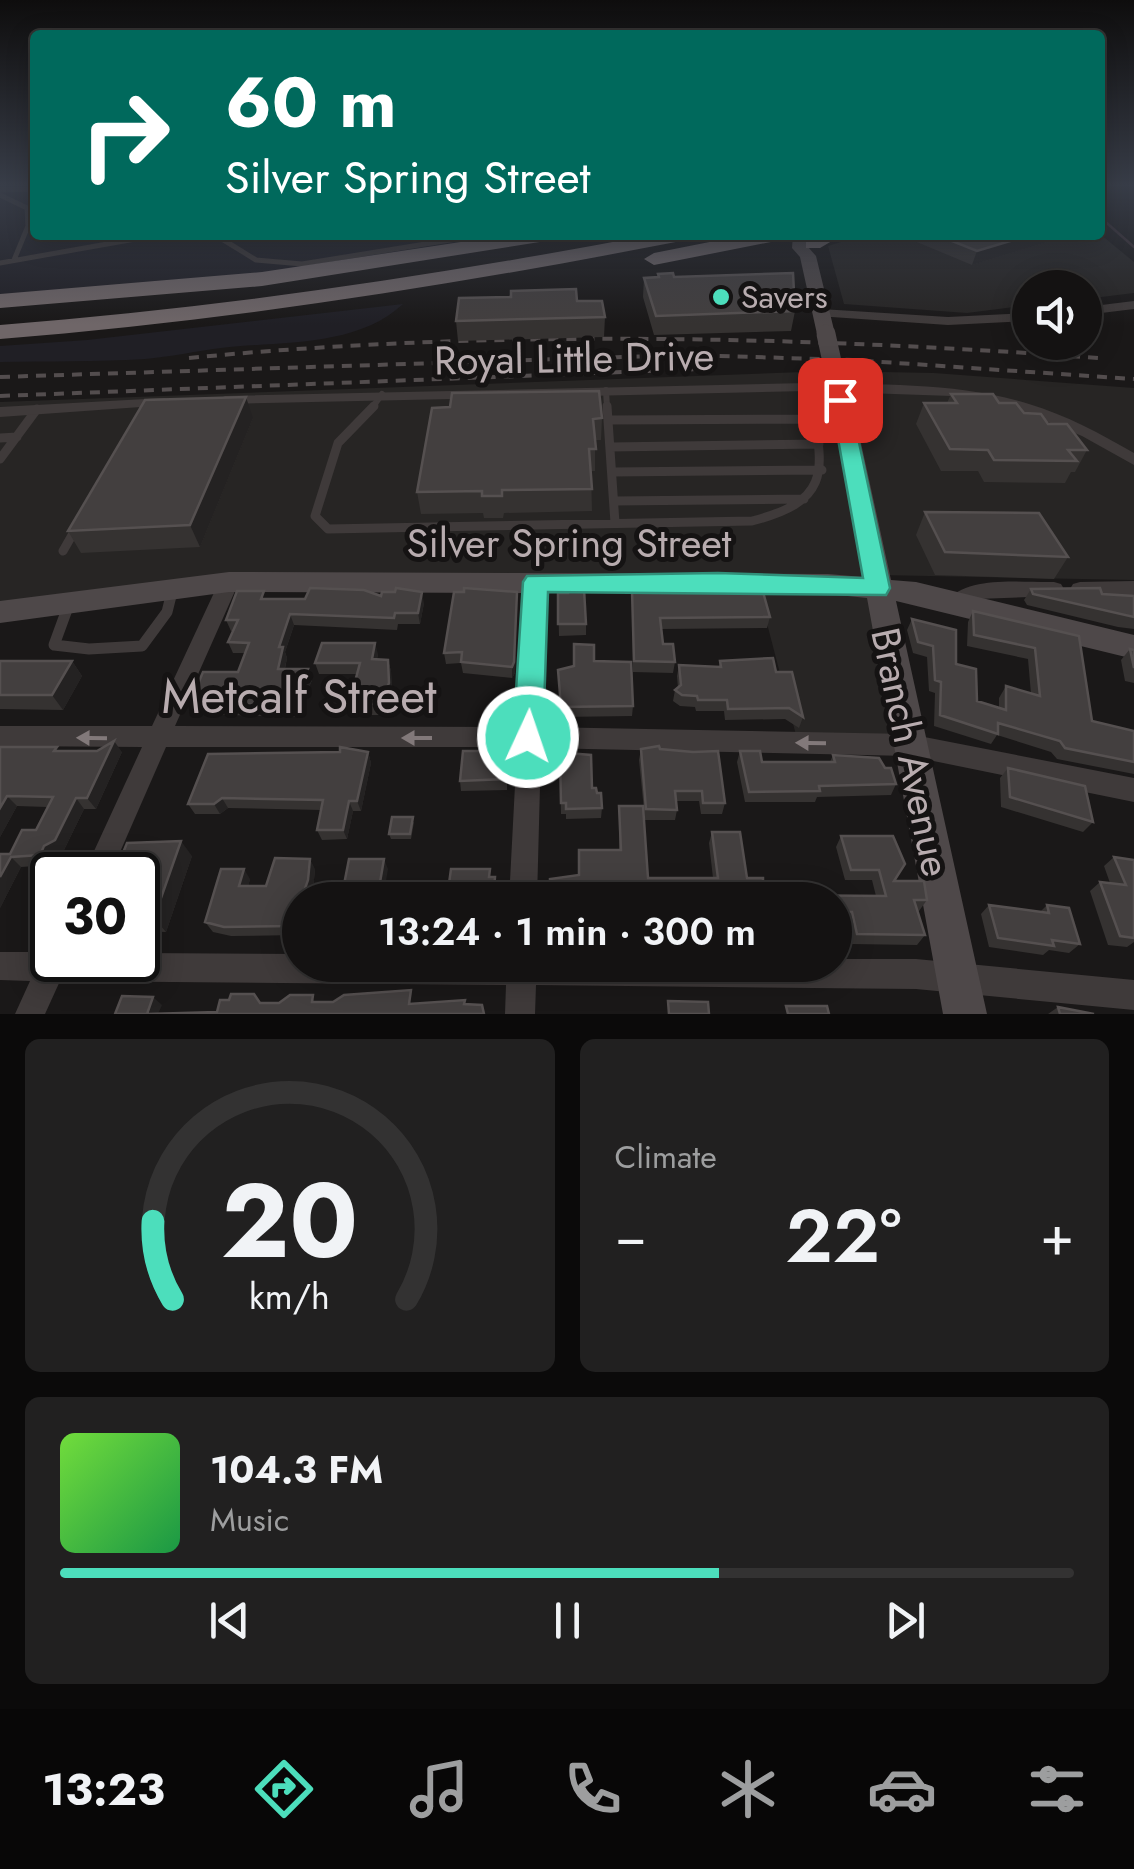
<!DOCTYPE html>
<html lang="en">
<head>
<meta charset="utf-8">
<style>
  :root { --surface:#141212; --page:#212020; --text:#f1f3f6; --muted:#9d9e9f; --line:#333232; --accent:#4cdebc }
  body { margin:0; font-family:Jost,sans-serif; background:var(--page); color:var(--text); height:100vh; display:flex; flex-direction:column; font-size:38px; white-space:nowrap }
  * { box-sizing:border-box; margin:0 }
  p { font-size:32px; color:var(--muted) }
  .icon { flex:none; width:55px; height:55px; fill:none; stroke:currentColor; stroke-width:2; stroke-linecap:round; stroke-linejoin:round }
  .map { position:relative; height:1014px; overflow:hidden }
  .drawer { display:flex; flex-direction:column; gap:25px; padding:25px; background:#0b0a0a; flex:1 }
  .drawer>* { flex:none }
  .guide { position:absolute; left:30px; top:30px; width:1075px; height:210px; border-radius:10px; box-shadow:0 5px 25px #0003,0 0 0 2px var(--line); background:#00695c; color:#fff; overflow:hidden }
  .fabs { position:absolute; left:1012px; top:270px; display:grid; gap:20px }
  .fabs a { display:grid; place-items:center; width:90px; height:90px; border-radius:50%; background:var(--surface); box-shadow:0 5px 25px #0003,0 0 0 2px var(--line); font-size:50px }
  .speed { position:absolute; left:30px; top:852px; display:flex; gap:20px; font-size:50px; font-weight:700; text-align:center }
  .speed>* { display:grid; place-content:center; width:130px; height:130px; border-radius:50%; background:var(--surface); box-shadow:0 5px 25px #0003,0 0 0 2px var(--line); line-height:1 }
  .speed .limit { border:5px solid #111; border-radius:15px; background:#fff; color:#111 }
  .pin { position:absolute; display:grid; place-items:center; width:85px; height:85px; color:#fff; margin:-42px; border-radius:20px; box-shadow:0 5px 15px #0006 }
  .me { position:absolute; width:110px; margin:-55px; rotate:3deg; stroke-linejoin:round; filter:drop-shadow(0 0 8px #0008) }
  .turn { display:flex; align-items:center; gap:35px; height:210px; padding:0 30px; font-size:45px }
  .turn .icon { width:130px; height:130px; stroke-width:2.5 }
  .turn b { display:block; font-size:70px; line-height:85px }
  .big { font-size:75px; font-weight:600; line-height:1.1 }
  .drawer .widget { flex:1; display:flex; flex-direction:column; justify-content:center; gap:15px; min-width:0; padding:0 35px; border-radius:15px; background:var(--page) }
  .drawer .dial { align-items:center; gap:0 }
  .dial svg { height:260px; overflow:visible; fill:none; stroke:var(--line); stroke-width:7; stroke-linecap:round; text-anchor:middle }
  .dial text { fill:var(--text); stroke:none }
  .song { display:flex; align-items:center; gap:30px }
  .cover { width:120px; height:120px; border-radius:15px; background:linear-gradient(135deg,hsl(100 70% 55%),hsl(140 70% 35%)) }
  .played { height:10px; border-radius:5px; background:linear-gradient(90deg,var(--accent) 65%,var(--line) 65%) }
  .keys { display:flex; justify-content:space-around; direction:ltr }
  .heat { display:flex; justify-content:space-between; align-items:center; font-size:55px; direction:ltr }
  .drawer .tiles { flex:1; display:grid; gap:25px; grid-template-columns:1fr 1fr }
  .widget:last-child { grid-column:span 2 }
  .trip { position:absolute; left:282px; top:882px; width:570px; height:100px; border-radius:50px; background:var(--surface); box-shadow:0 5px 25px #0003,0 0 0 2px var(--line); font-weight:600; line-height:100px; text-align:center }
  .tabs { display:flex; height:160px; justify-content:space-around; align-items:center; background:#080707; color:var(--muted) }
  .tabs .icon { width:70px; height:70px }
  .tabs .selected { color:var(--accent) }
  .tabs b { font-size:45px; color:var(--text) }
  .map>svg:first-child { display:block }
  .built { fill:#272524 }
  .green { fill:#201f25 }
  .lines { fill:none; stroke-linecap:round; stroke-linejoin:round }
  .stream { stroke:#3d3036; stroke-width:2.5 }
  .lane-far3 { stroke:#3f3a3a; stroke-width:5 }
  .lane-far2 { stroke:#3f3a3a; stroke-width:6 }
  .lane-far1 { stroke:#3f3a3a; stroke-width:9 }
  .lane { stroke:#3f3a3a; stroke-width:11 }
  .street { fill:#3f3a3a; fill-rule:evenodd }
  .secondary { fill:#4e4849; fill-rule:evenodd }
  .highway { fill:#6f6668; fill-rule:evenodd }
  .rail { stroke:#534d4e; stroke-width:4; stroke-dasharray:10 8; stroke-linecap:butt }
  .secondary-bridge-far1 { stroke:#4e4849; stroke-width:19 }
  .secondary-bridge { stroke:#4e4849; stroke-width:24 }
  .wall { fill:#353231 }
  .shaded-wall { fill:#242222 }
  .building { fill:#433f3f; stroke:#555050; stroke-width:2.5 }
  .oneway { fill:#82797a }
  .route { fill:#4cdebc; stroke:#31907a; stroke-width:2.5 }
  .poi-dot { fill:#4cdebc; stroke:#151313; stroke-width:4 }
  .labels { text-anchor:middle; stroke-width:10; stroke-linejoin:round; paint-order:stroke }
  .far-poi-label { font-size:32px; fill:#b8acaf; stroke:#151313; text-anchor:start }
  .street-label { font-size:40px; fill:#b8acaf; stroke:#151313 }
  .near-street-label { font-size:48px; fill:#b8acaf; stroke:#151313 }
</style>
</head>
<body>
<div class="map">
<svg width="1134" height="1014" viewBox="0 0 1134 1014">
  <rect width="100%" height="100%" fill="#1a1818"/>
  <path class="built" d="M1100 234 1134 262V293L1085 299V288H1030V305L967 313 844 304 828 246 864 235Z
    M830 371 934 373 1134 388V580L879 575 913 737 796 735 757 585 380 579 0 612V402Z"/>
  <path class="green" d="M0 184H35V235H516L294 272 0 295Z
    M403 304C356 348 279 341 221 348 196 351 170 357 145 359 97 362 48 361 0 362V346L87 340Z"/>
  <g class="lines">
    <path class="stream" d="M1100 217 1134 247"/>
    <path class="lane-far3" d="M0 190 35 189
      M0 195 27 208 28 226 14 260
      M223 235 222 239 256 260 302 264 481 235
      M292 235 305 238 329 235
      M0 263 158 235"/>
    <path class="lane-far2" d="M807 387 812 408
      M606 390 607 408
      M372 408 382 394"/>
    <path class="lane-far1" d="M374 406 338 443 315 516 328 529 752 521C826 502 827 475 811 406
      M607 406 615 523
      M608 420 814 419
      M0 438 17 437
      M610 447 819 444
      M0 459 37 409
      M612 472 822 470
      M614 501 804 499
      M63 551 75 530"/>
    <path class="lane" d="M69 604 54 645 89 649 142 646 167 612 172 592"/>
    <path class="street" d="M1134 301V309L1085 315V307Z
      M821 309 948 317 1030 313V321L948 325 817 316V310Z
      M807 383C881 385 958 382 1029 404 1066 415 1101 434 1134 453V465L1082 436 1021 411 952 396 807 391 225 404 218 400 225 396Z
      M164 398 169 399V405L0 417V407Z
      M229 575 236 577 239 582 175 726 519 727 526 582 529 577H543L546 582 542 727 909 734 1134 778V802L909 756 541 748 537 900H509L517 747H166L110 875H83L142 747 0 746V726H152L219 582 222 577Z
      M1134 581V595L1080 596 1073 594 1070 589 1073 584 1080 582Z
      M1054 582 1061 584 1064 589 1061 594 1054 596 977 599 955 611 948 608 945 603C967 574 1021 583 1054 582Z
      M52 946V960H138V953L300 954V965H835V959H916L1134 980V1010L916 989 536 985 535 1014H505L506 985 60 981 45 1014H15L30 981 0 980V952H43Z"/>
    <path class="secondary" d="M793 235H809L808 247 816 256 835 334 833 338H819L817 334 800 257 792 248Z
      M848 427 859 434 891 580 916 582 1134 635V659L896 601 987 1014H943L867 598 828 594 229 592 0 623V601L229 572 828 574 863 577 837 434Z"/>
    <path class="highway" d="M507 235H556L546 241 262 286 0 308V294L262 272Z
      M650 235H691L681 241C455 285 229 321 0 339V325C219 308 435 276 650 235Z
      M745 235H786L776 241 654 265 644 259 654 253Z
      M816 235H842L820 248H806V240Z"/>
    <path class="rail" d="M189 358C486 329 801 336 1098 358
      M0 377 686 355 853 360 1134 379
      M0 396 700 369"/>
    <path class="secondary-bridge-far1" d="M826 334 842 408"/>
    <path class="secondary-bridge" d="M842 406 848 434"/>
  </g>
  <path class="wall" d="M900 235H1070L972 265Z
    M658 274 795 311 791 331 654 335 643 297 644 278 658 277Z
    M511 297 577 301 605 317 604 337 458 341 456 321Z
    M951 394 999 403 1048 424 1087 450 1075 472H1071L1065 483 984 482 978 471H941L916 424 924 403H947Z
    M432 408 602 418 601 440H595V471H591L592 511 504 513 503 518H484L483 513 421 514 417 492Z
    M253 418 200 547 81 553 68 531Z
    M925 512 1068 557 1054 579 935 575 916 535Z
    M1031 589 1134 596V629L1118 627 1027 605 1024 600Z
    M632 590 770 617 767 628 662 629 663 644 675 662 673 673 633 672Z
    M517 592 515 673 512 678 463 673 461 663 446 664 444 653Z
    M558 593 586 624V635L559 636Z
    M381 596 424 603 420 624H398L397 630 294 625 285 652 287 658 285 669 312 680 297 717 196 714 190 703 238 672 245 653H233L228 642 233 631H231L226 620 267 599Z
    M973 611 1079 636 1092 721 1134 731V774L1057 759 1051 752 997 735 991 744 934 726 935 693 929 691 927 657 913 653 907 630 912 619 956 664 977 701 999 708V698L1006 686 1031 694 1028 659 967 646 968 622Z
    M1130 649 1134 650V683L1125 681 1121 660Z
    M378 654 377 659 388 660 391 671 392 694 382 715H353L349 704 357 674H319L315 663Z
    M72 661 82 676 63 710 0 709V695Z
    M720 661 776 672 803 717 799 728 785 719 725 720 724 711H696L695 707 680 706 673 701 675 690 678 688 677 676 679 665 719 667Z
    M558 670 633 706 632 716 561 717Z
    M0 747 60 751 122 752 96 809H84L64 850 54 856 50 865 21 867 0 908V854H10L36 830 47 807 17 806 0 837Z
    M641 749H660L725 803 722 814H701L699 801H676L677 810 675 820H645L639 760Z
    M740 751 762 762H830L833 755 896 784 891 795 817 797 815 802H745L737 762Z
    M368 752 371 763 361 811H353L347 839 322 840 317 830 321 810 228 808 220 814H195L188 804Z
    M560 757 597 793 602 808 601 818 566 819V814H561Z
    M507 758V790L461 791 460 781Z
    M1008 768 1093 822 1083 832 1001 807 1000 778Z
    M619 806 648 878H713L709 843 712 832 747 878 763 895 876 896 872 880H845L836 847 841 836 894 881 927 900 919 911H917L925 935 917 945 851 944 845 922H835V900H579V897L551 893 550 879 579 875 619 850Z
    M414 822 411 839H391L389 834Z
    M192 856 166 932 138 931V875Z
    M1114 857 1134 860V942L1127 947 1108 945 1090 891 1100 882 1110 883 1104 866Z
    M315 869 313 890 309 900H300L298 935 231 936 213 932 205 922 250 879 248 886H266Z
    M989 905 1040 912 1047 905 1080 944 1069 953 1049 950 1043 955 989 947 981 914Z
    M1058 1007 1094 1014H1048Z"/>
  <path class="shaded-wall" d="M1030 235H1070L972 265 977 251Z
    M246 397 253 418 200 547 190 525Z
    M422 592 424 603 420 624 418 613Z
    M517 592 515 673 512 678V667Z
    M290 614 294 625 285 652 287 658 282 680 278 669 279 647Z
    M375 643 378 654 375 670 372 659Z
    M388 660 391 671 392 694 382 715 379 704Z
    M72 661 82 676 63 710 52 695Z
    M308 669 312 680 297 717 293 706Z
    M114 741 122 752 96 809 87 798Z
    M368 752 371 763 361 811 357 801Z
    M7 796 17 806 0 837V808Z
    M76 798 84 809 64 850 54 856 50 865 40 855 44 846Z
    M222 798 228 808 220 814 214 804Z
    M349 801 353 811 347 839 343 830Z
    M181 841 192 856 166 932 154 918Z
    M11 857 21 867 0 908V877Z
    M310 859 315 869 313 890 309 900H301Z
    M384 859 388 869 383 900H377Z
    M244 869 250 879 246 896 239 886Z
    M300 903V929L298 935 292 926Z
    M153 997 162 1005 158 1014H147Z"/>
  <path class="building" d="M937 235H1030L977 251Z
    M673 273 674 277 793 273 795 311 656 316 644 278 659 277 658 274Z
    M576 289 577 301H602L605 317 456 321 459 298 511 297V291Z
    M599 391 602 418 593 419 596 449H589L592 489 502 490V496H482V491L417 492 432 408 450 407 452 393Z
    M951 394H993L999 403H1016L1024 413 1041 414 1048 424H1067L1087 450H1068L1077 461 994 460 988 450 950 449 924 403H957Z
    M246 397 190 525 68 531 145 400Z
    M925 512 1039 513 1068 557 945 552Z
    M310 588 364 590 381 596 382 592H395L396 588 422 592 418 613H395L394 618 290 614 279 647H283L278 669H308L293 706 190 703 203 672H238L249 643 228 642 238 620H226L237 591H264L261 599H305Z
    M464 588 517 592 514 662 512 667 461 662 462 652 444 653 454 592H464Z
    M758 588 763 592 770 617 660 618 663 644H673L675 662 634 661 632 590Z
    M1100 588 1102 594 1134 596V617L1033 594 1031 589Z
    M568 589H584L586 624H558V593H568Z
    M973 611 1079 636 1092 721 1134 731V762L1065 748 1060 741 998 723V734L940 715 941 682 935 680 933 646 918 642 912 619 956 630V664L976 669 977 701 1006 710V686L1040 696 1035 648 974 635Z
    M322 643H375L372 659 388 660 389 683 379 704H349L360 663H315Z
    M574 644 594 645V661L631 662 633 706 561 707 558 670 574 666Z
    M1130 649 1134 650V668Z
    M773 658 776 672H792L803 717 789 708 728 709 727 700H698L697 696 682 695 675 690 681 685 679 665 721 667 720 661Z
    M0 661H72L52 695H0Z
    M114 741 87 798H76L55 840 44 846 40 855 11 857 0 877V854H10L22 830H36L53 797 7 796 0 808V747H57L54 751H97Z
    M659 746 660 749 693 752 718 751 725 803H703L702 791H675L677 810 646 809 641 749Z
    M340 747 368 752 357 801H349L343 830H317L323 800 222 798 214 804H188L208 754 340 752Z
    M463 751H501L507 758 506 779 460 781Z
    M740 751H760L762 762H835L833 755 879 758 885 768H891L896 784 819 786 820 791 749 792Z
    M567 753 591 755 592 788H596L597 793H601L602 808 566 809V803H561L560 757Z
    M1008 768 1085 786 1093 822 1010 797Z
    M619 806H643L648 878H718L712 832H740L747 878H763V895L886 896 879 870H851L841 836H893L905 864 894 881H924L927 900H914L925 935 857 934 852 912H835V900H653L652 891H621L622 900H579V887L550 883V879L579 875V850H621Z
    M392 817H413L410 834H389Z
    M181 841 154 918H138V875H114L127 843Z
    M1114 857 1134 860V938L1120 936 1100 882 1126 885Z
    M275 858 310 859 308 880 292 926 224 927 205 922 221 869H244L239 886H266Z
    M349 859H384L377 900H341Z
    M451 869H490L489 877H495L493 900H435L436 891H448Z
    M989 905 1049 913 1047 905 1069 908 1080 944 1052 940 1054 946 998 938Z
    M411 990 409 1004 465 1000 464 1004 482 1005 484 1014H115L122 996 153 997 147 1014 217 1012 220 1000H229L231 994H254L260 1003H279L290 995H313L312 1002H333L344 995Z
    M668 1001 708 1002 709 1014H669Z
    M786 1006H827L829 1014H788Z
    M1058 1007 1094 1014H1060Z"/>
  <defs><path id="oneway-solid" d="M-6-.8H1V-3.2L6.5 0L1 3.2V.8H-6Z" transform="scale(2.5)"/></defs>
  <g class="oneway">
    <use href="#oneway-solid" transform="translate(92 738) rotate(-179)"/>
    <use href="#oneway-solid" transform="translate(417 738) rotate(180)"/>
    <use href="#oneway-solid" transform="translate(811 743) rotate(-179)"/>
  </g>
  <linearGradient id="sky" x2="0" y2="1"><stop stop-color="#0e0d0d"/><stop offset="0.57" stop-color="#383d48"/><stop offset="1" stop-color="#383d48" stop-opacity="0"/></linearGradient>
  <rect width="1134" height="325" fill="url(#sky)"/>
  <path class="route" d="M840 395 850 400 890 588 886 595 548 592 543 737 539 747 528 751 517 747 513 737 523 582 527 576 718 573 863 578 831 400Z"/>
  <circle class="poi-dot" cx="721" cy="297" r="10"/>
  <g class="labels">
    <g class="far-poi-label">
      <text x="741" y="308">Savers</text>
    </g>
    <g class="street-label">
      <text transform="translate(574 358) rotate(-1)" y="14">Royal Little Drive</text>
      <text x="569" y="557">Silver Spring Street</text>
      <text transform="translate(911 752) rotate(78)" y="14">Branch Avenue</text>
    </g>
    <g class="near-street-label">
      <text x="299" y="713">Metcalf Street</text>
    </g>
  </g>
</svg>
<div class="fabs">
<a><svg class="icon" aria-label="sound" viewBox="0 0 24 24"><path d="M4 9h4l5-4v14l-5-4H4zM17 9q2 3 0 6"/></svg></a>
</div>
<div class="speed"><div class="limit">30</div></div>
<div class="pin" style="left:840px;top:400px;background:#d93025"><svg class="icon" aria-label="arrive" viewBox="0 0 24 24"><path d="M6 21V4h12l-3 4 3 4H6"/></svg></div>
<svg class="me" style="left:528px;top:737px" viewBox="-20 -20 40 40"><circle r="17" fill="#4cdebc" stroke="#fff" stroke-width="3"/><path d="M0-11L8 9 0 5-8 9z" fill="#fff"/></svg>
<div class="trip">13:24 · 1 min · 300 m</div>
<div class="guide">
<div class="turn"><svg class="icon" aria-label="right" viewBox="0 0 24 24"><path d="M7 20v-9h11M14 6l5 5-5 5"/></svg><div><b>60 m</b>Silver Spring Street</div></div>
</div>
</div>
<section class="drawer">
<div class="tiles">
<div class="widget dial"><svg viewBox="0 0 100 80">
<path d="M14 69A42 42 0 1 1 86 69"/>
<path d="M14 69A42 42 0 0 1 8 45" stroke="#4cdebc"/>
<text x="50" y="56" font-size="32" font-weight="700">20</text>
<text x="50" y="72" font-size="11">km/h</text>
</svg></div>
<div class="widget"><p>Climate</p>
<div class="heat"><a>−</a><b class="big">22°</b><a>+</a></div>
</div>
<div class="widget">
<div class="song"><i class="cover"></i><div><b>104.3 FM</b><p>Music</p></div></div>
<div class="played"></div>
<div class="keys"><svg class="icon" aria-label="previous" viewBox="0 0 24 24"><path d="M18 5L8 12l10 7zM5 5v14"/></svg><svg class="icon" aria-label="pause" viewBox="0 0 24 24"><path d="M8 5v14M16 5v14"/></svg><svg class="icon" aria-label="next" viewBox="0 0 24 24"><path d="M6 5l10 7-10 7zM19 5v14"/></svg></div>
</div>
</div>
</section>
<nav class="tabs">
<b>13:23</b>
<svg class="icon selected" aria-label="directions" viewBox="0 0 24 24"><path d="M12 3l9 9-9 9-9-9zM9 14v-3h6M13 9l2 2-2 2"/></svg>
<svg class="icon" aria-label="music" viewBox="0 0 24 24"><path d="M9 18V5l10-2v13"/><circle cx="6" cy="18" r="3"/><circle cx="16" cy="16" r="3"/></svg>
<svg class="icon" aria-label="phone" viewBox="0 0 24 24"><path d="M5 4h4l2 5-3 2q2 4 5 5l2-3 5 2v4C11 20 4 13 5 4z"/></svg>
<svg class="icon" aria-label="climate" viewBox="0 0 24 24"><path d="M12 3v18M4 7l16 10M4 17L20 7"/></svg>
<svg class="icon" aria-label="car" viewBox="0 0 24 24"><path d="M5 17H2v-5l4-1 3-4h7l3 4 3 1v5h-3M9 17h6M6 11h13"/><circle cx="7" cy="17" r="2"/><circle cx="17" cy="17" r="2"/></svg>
<svg class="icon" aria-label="filters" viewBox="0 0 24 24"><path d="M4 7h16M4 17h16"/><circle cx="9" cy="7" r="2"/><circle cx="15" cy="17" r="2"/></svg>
</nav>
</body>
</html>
